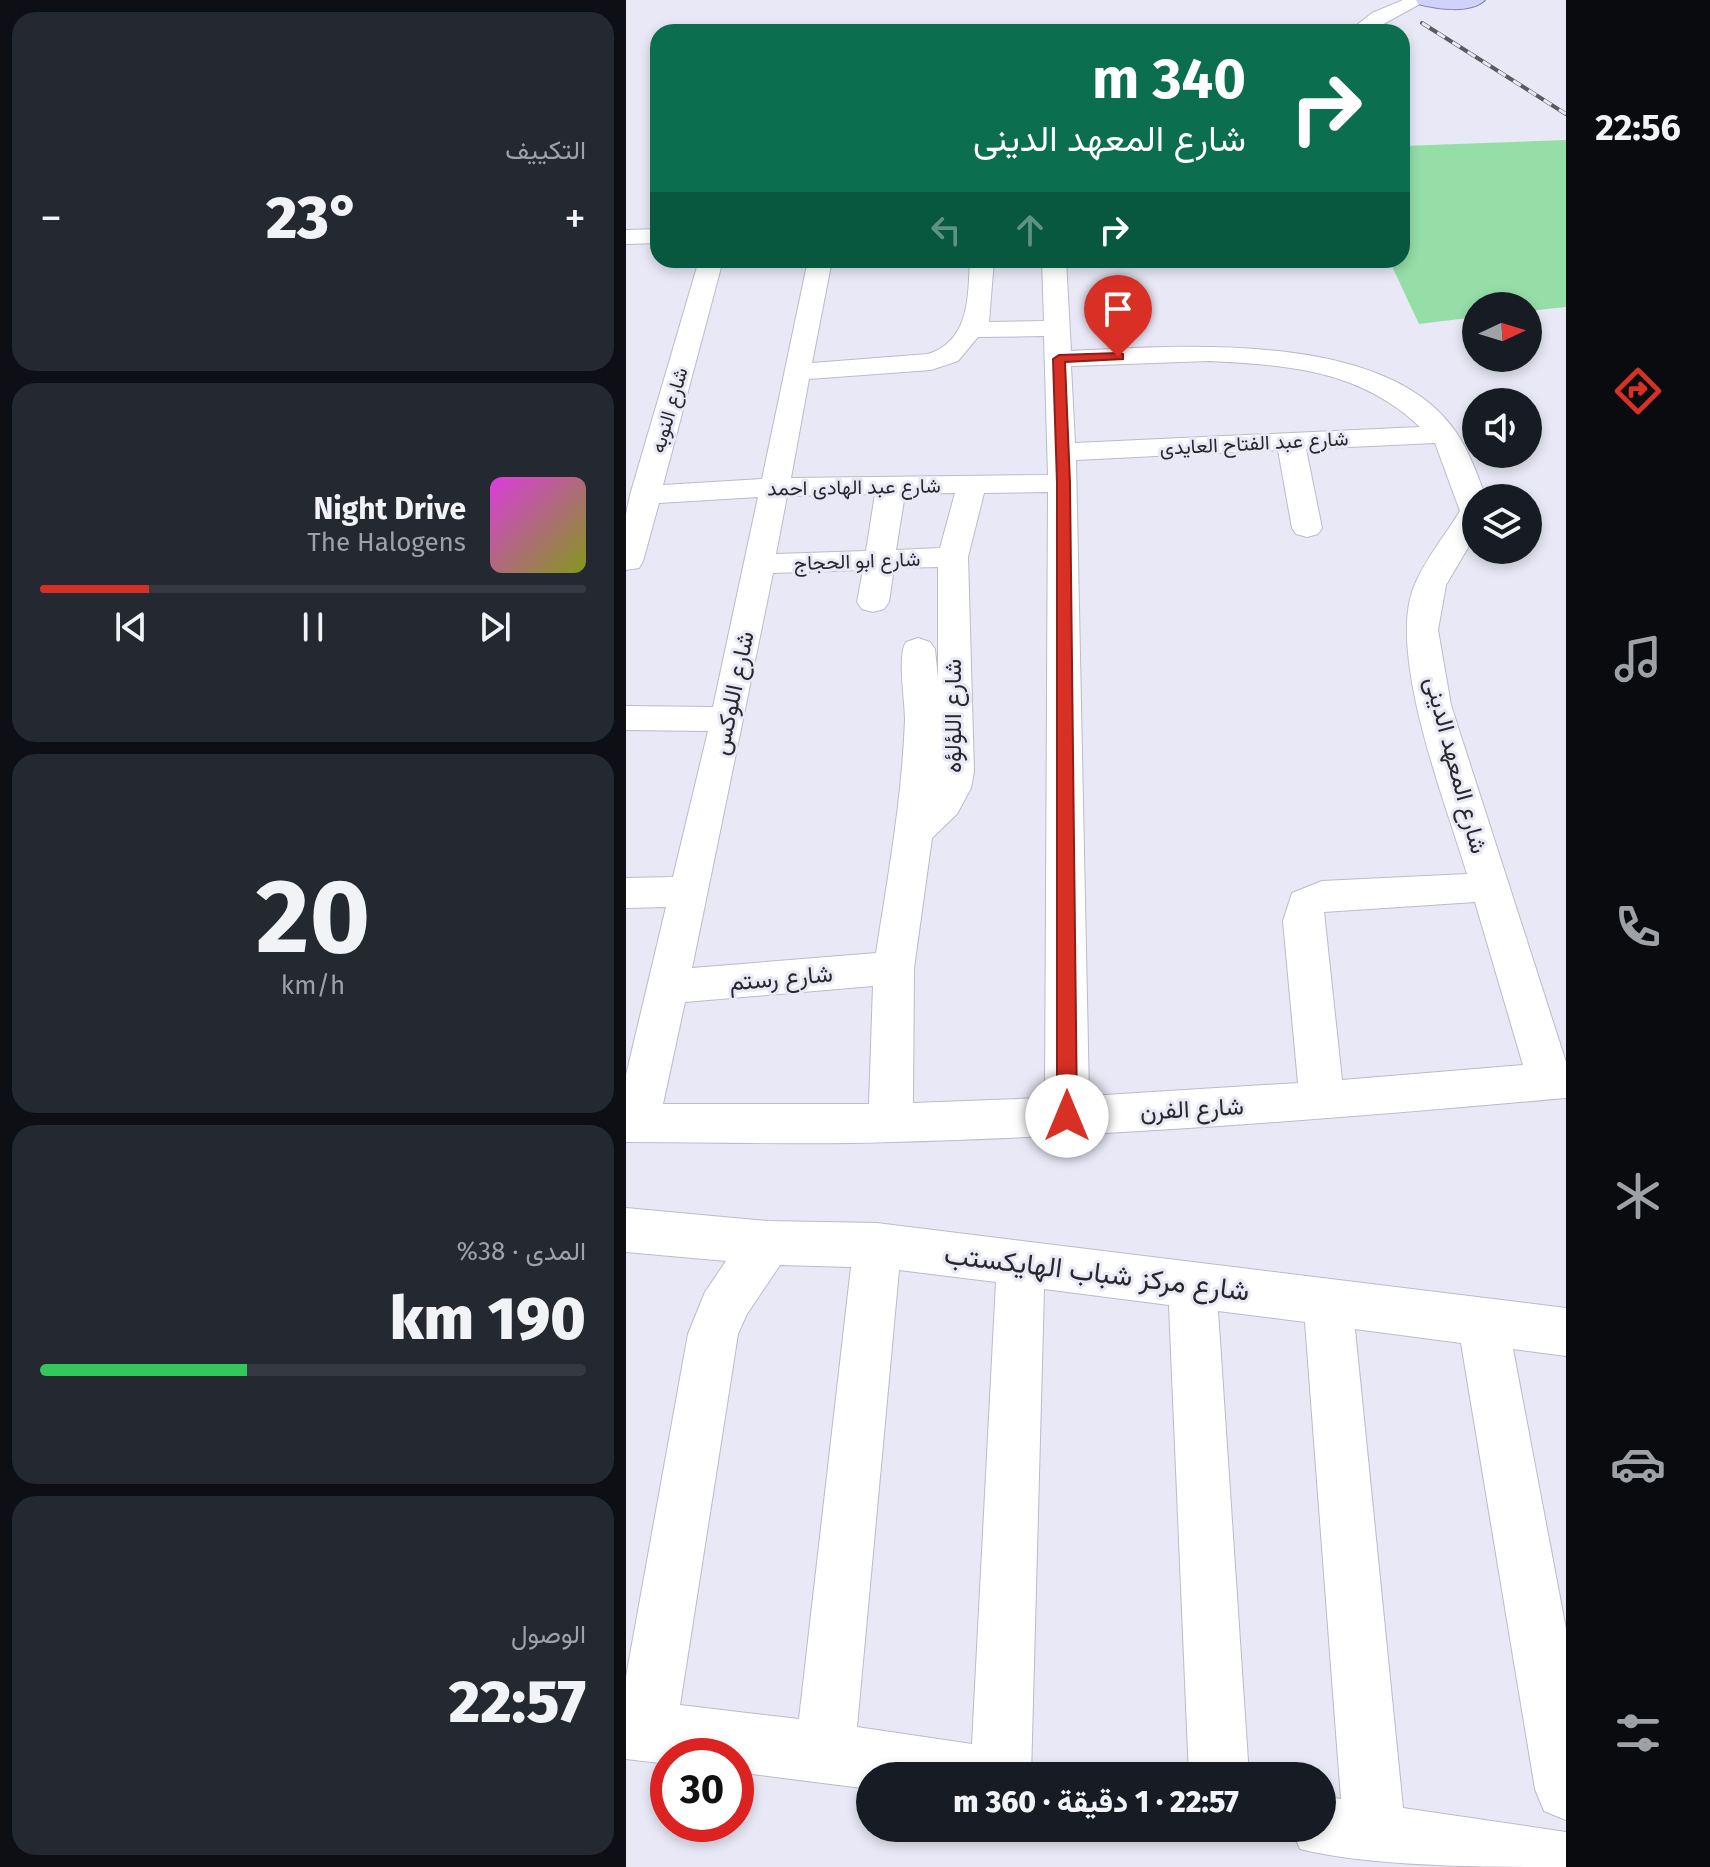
<!DOCTYPE html>
<html lang="ar">
<head>
<meta charset="utf-8">
<style>
  :root { --surface:#171b24; --page:#242831; --text:#f1f3f6; --muted:#9ea1a6; --line:#363941; --accent:#d93025 }
  body { margin:0; font-family:"Fira Sans",Vazirmatn,sans-serif; background:var(--page); color:var(--text); direction:rtl; height:100vh; display:flex; flex-direction:column; font-size:30px; white-space:nowrap }
  * { box-sizing:border-box; margin:0 }
  p { font-size:26px; color:var(--muted) }
  .icon { flex:none; width:44px; height:44px; fill:none; stroke:currentColor; stroke-width:2; stroke-linecap:round; stroke-linejoin:round }
  .map { position:relative; flex:1; overflow:hidden; direction:ltr }
  .sheet { display:flex; flex-direction:column; gap:12px; padding:12px; background:#0d0f14; width:626px }
  .sheet>* { flex:none }
  .guide { position:absolute; left:24px; top:24px; width:760px; height:244px; border-radius:24px; box-shadow:0 4px 12px #0003; direction:rtl; background:#0b6e4f; color:#fff; overflow:hidden }
  .needle { width:52px; rotate:86deg }
  .buttons { position:absolute; left:836px; top:292px; display:grid; gap:16px }
  .buttons a { display:grid; place-items:center; width:80px; height:80px; border-radius:50%; background:var(--surface); box-shadow:0 4px 12px #0003; font-size:40px }
  .speed { position:absolute; left:24px; top:1738px; display:flex; gap:16px; font-size:40px; font-weight:700; text-align:center }
  .speed>* { display:grid; place-content:center; width:104px; height:104px; border-radius:50%; background:var(--surface); box-shadow:0 4px 12px #0003; line-height:1 }
  .speed .limit { border:12px solid #d22; background:#fff; color:#111 }
  .pin { position:absolute; display:grid; place-items:center; width:68px; height:68px; color:#fff; margin:-82px -34px; border-radius:50% 50% 50% 0; rotate:-45deg; box-shadow:0 0 8px #0007 }
  .pin .icon { rotate:45deg }
  .me { position:absolute; width:88px; margin:-44px; rotate:0deg; stroke-linejoin:round; filter:drop-shadow(0 0 6px #0008) }
  .turn { display:flex; align-items:center; gap:28px; height:168px; padding:0 32px; font-size:36px }
  .turn .icon { width:104px; height:104px; stroke-width:2.5 }
  .turn b { display:block; font-size:56px; line-height:68px }
  .lanes { display:flex; align-items:center; height:76px; padding:0 32px; background:#0003; justify-content:center; gap:40px; direction:ltr }
  .lanes .off { opacity:.35 }
  .big { font-size:60px; font-weight:800; line-height:1.1 }
  .sheet .card { flex:1; display:flex; flex-direction:column; justify-content:center; gap:12px; min-width:0; padding:0 28px; border-radius:24px; background:var(--page) }
  .sheet .dial { align-items:center; gap:0 }
  .dial b { font-size:104px; line-height:1 }
  .song { display:flex; align-items:center; gap:24px }
  .cover { width:96px; height:96px; border-radius:12px; background:linear-gradient(135deg,hsl(300 70% 55%),hsl(70 70% 35%)) }
  .played { height:8px; border-radius:4px; background:linear-gradient(90deg,var(--accent) 20%,var(--line) 20%) }
  .keys { display:flex; justify-content:space-around; direction:ltr }
  .heat { display:flex; justify-content:space-between; align-items:center; font-size:44px; direction:ltr }
  .charge { height:12px; border-radius:6px; background:linear-gradient(90deg,#34c759 38%,var(--line) 0) }
  .trip { position:absolute; left:230px; top:1762px; width:480px; height:80px; border-radius:40px; background:var(--surface); box-shadow:0 4px 12px #0003; font-weight:800; line-height:80px; text-align:center; direction:rtl }
  main { display:flex; flex:1; min-height:0 }
  .menu { display:flex; flex-direction:column; width:144px; justify-content:space-around; align-items:center; background:#090b0e; color:var(--muted) }
  .menu .icon { width:56px; height:56px }
  .menu .on { color:var(--accent) }
  .menu b { font-size:36px; color:var(--text) }
  .map>svg:first-child { display:block }
  .green { fill:#95dea8 }
  .lines { fill:none; stroke-linecap:round; stroke-linejoin:round }
  .minor-casing { stroke:#bbbbc9; stroke-width:2 }
  .major-casing { stroke:#8182b2; stroke-width:2 }
  .minor { fill:#fff; fill-rule:evenodd }
  .major { fill:#d1d1fc; fill-rule:evenodd }
  .rail-casing { stroke:#5a5a61; stroke-width:4 }
  .rail { stroke:#e8e8f6; stroke-width:3; stroke-dasharray:9; stroke-linecap:butt }
  .route { fill:#d93025; stroke:#8d1f18; stroke-width:2 }
  .labels { text-anchor:middle; stroke-width:6; stroke-linejoin:round; paint-order:stroke }
  .far-street-label { font-size:20px; fill:#27272c; stroke:#e8e8f6 }
  .street-label { font-size:24px; fill:#27272c; stroke:#e8e8f6 }
  .near-street-label { font-size:28px; fill:#27272c; stroke:#e8e8f6 }
</style>
</head>
<body>
<main>
<nav class="menu">
<b>22:56</b>
<svg class="icon on" aria-label="directions" viewBox="0 0 24 24"><path d="M12 3l9 9-9 9-9-9zM9 14v-3h6M13 9l2 2-2 2"/></svg>
<svg class="icon" aria-label="music" viewBox="0 0 24 24"><path d="M9 18V5l10-2v13"/><circle cx="6" cy="18" r="3"/><circle cx="16" cy="16" r="3"/></svg>
<svg class="icon" aria-label="phone" viewBox="0 0 24 24"><path d="M5 4h4l2 5-3 2q2 4 5 5l2-3 5 2v4C11 20 4 13 5 4z"/></svg>
<svg class="icon" aria-label="climate" viewBox="0 0 24 24"><path d="M12 3v18M4 7l16 10M4 17L20 7"/></svg>
<svg class="icon" aria-label="car" viewBox="0 0 24 24"><path d="M5 17H2v-5l4-1 3-4h7l3 4 3 1v5h-3M9 17h6M6 11h13"/><circle cx="7" cy="17" r="2"/><circle cx="17" cy="17" r="2"/></svg>
<svg class="icon" aria-label="filters" viewBox="0 0 24 24"><path d="M4 7h16M4 17h16"/><circle cx="9" cy="7" r="2"/><circle cx="15" cy="17" r="2"/></svg>
</nav>
<div class="map">
<svg width="940" height="1867" viewBox="0 0 940 1867">
  <rect width="100%" height="100%" fill="#e8e8f6"/>
  <path class="green" d="M940 140V307L902 311V306H850V317L793 324 763 260H776V146Z"/>
  <g class="lines">
    <defs>
      <path id="minor" d="M777 0H801L743 32H722L746 13Z
        M32 229V243L0 244V230Z
        M73 260H97L37 485 136 479 182 260H206L186 363 302 354C344 341 342 296 344 260H368L363 322 418 321 416 260H440L445 351C553 346 760 329 830 432 843 451 852 476 860 498H850V534L820 585 812 630 825 705 940 1062V1098C716 1118 492 1136 267 1142 178 1145 89 1142 0 1142V1075L40 907 0 908V878L47 877 82 731 0 730V706L87 707 132 497 33 503 17 561 13 568 0 570V514L4 495ZM418 336 422 475 165 478 183 379 305 370 332 361 352 337ZM583 361C662 365 734 370 794 427L449 443 445 366ZM809 443 834 511C820 534 800 558 789 584 759 650 820 804 841 874L696 881 666 893 657 921 672 1083 463 1096 450 460 652 450 666 528 670 534 681 537 692 534 696 528 680 449ZM422 492 419 1098 287 1103 288 968 306 838 331 814 345 788 348 772 342 557 358 493ZM329 493 314 548 270 550 279 494ZM249 494 240 551 150 554 161 496ZM312 567V678L309 649 304 642 292 638 280 642C271 655 279 701 279 720 276 799 262 876 250 953L66 968 147 573 237 570 231 602 236 609 247 612 258 609 263 602 268 568ZM849 902 897 1065 716 1080 698 912ZM247 986 243 1104H37L59 1002Z
        M0 1208 142 1221 251 1223 940 1308V1356L887 1349 940 1629V1820L918 1811 909 1789 835 1343 729 1329 777 1808 940 1832V1867C862 1867 745 1867 674 1849L665 1828H696V1796L715 1799 679 1322 592 1311 623 1776H563L543 1305 418 1289 405 1776H244V1789L110 1772V1756H42V1764L0 1759V1677L62 1334 79 1292 100 1261 0 1252ZM154 1265 225 1267 173 1719 54 1705 112 1334 121 1314ZM273 1270 370 1282 346 1744 231 1727Z"/>
      <path id="major" d="M790 0H859C845 14 811 9 792 4Z"/>
    </defs>
    <use href="#minor" class="minor-casing"/>
    <use href="#major" class="major-casing"/>
    <use href="#minor" class="minor"/>
    <use href="#major" class="major"/>
    <defs>
      <path id="rail" d="M796 23 940 114"/>
    </defs>
    <use href="#rail" class="rail-casing"/>
    <use href="#rail" class="rail"/>
  </g>
  <path class="route" d="M492 353 497 354V359L439 362 444 483 451 1116 448 1123 441 1125 434 1123 431 1116V483L427 359 433 355Z"/>
  <g class="labels">
    <g class="far-street-label">
      <text transform="translate(43 410) rotate(-74)" y="7">شارع النوبه</text>
      <text transform="translate(628 443) rotate(-3)" y="7">شارع عبد الفتاح العايدى</text>
      <text transform="translate(228 487) rotate(-1)" y="7">شارع عبد الهادى احمد</text>
      <text transform="translate(231 561) rotate(-2)" y="7">شارع ابو الحجاج</text>
    </g>
    <g class="street-label">
      <text transform="translate(107 693) rotate(-78)" y="8">شارع اللوكس</text>
      <text transform="translate(327 716) rotate(-90)" y="8">شارع اللؤلؤه</text>
      <text transform="translate(830 765) rotate(75)" y="8">شارع المعهد الدينى</text>
      <text transform="translate(155 978) rotate(-5)" y="8">شارع رستم</text>
      <text transform="translate(566 1109) rotate(-3)" y="8">شارع الفرن</text>
    </g>
    <g class="near-street-label">
      <text transform="translate(471 1272) rotate(7)" y="10">شارع مركز شباب الهايكستب</text>
    </g>
  </g>
</svg>
<div class="buttons">
<a><svg class="needle" viewBox="-14 -14 28 28"><path d="M0-13l5 13h-10z" fill="#e53935"/><path d="M0 13l5-13h-10z" fill="#9ea1a6"/></svg></a>
<a><svg class="icon" aria-label="sound" viewBox="0 0 24 24"><path d="M4 9h4l5-4v14l-5-4H4zM17 9q2 3 0 6"/></svg></a>
<a><svg class="icon" aria-label="layers" viewBox="0 0 24 24"><path d="M12 4l9 5-9 5-9-5zM3 14l9 5 9-5"/></svg></a>
</div>
<div class="speed"><div class="limit">30</div></div>
<div class="pin" style="left:492px;top:357px;background:#d93025"><svg class="icon" aria-label="arrive" viewBox="0 0 24 24"><path d="M6 21V4h12l-3 4 3 4H6"/></svg></div>
<svg class="me" style="left:441px;top:1116px" viewBox="-20 -20 40 40"><circle r="19" fill="#fff"/><path d="M0-13L10 11 0 6-10 11z" fill="#d93025"/></svg>
<div class="trip">22:57 · 1 دقيقة · 360 m</div>
<div class="guide">
<div class="turn"><svg class="icon" aria-label="right" viewBox="0 0 24 24"><path d="M7 20v-9h11M14 6l5 5-5 5"/></svg><div><b>340 m</b>شارع المعهد الدينى</div></div>
<div class="lanes"><svg class="icon off" aria-label="left" viewBox="0 0 24 24"><path d="M17 20v-9H6M10 6l-5 5 5 5"/></svg><svg class="icon off" aria-label="ahead" viewBox="0 0 24 24"><path d="M12 20V5M6 11l6-6 6 6"/></svg><svg class="icon" aria-label="right" viewBox="0 0 24 24"><path d="M7 20v-9h11M14 6l5 5-5 5"/></svg></div>
</div>
</div>
<section class="sheet">
<div class="card"><p>التكييف</p>
<div class="heat"><a>−</a><b class="big">23°</b><a>+</a></div>
</div>
<div class="card">
<div class="song"><i class="cover"></i><div><b>Night Drive</b><p>The Halogens</p></div></div>
<div class="played"></div>
<div class="keys"><svg class="icon" aria-label="previous" viewBox="0 0 24 24"><path d="M18 5L8 12l10 7zM5 5v14"/></svg><svg class="icon" aria-label="pause" viewBox="0 0 24 24"><path d="M8 5v14M16 5v14"/></svg><svg class="icon" aria-label="next" viewBox="0 0 24 24"><path d="M6 5l10 7-10 7zM19 5v14"/></svg></div>
</div>
<div class="card dial"><b>20</b><p>km/h</p></div>
<div class="card"><p>المدى · 38%</p><b class="big">190 km</b><div class="charge"></div></div>
<div class="card"><p>الوصول</p><b class="big">22:57</b></div>
</section>
</main>
</body>
</html>
